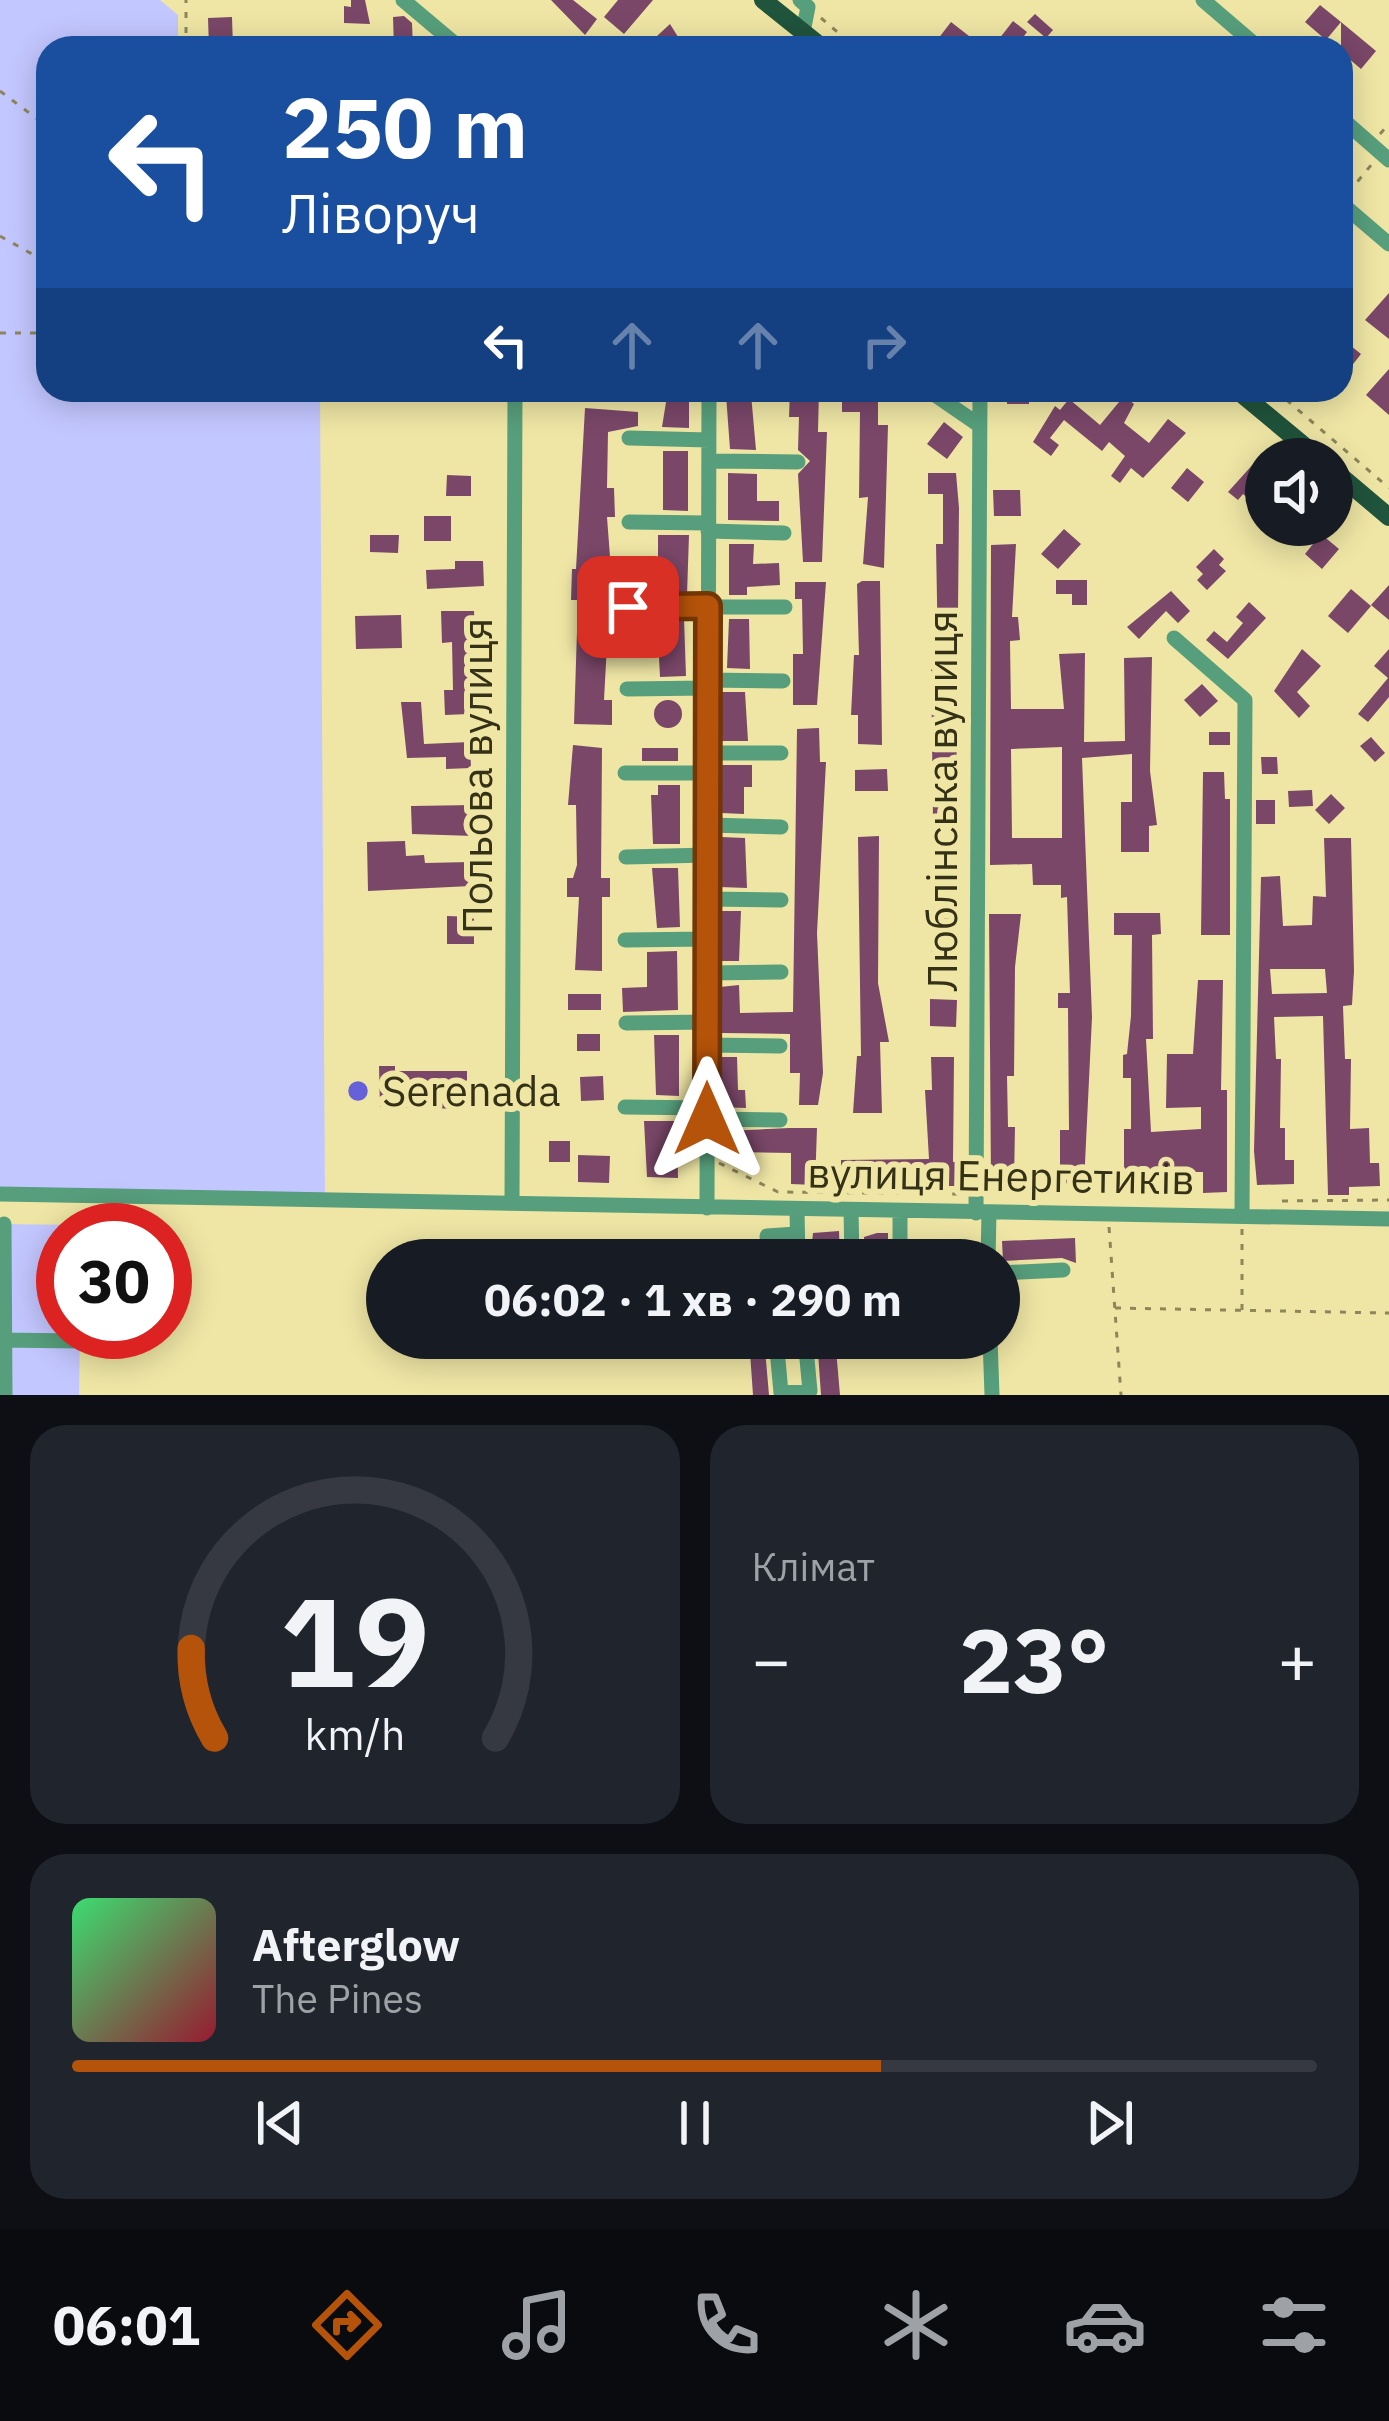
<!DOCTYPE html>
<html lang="uk">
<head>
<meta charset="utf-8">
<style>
  :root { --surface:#171b24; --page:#20242c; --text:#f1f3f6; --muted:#9ea1a6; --line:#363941; --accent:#b45309 }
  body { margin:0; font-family:"IBM Plex Sans",sans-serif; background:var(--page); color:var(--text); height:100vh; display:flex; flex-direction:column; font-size:45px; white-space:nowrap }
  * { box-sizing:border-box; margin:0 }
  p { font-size:39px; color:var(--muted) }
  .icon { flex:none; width:66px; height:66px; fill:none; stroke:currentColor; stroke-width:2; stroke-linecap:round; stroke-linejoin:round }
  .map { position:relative; height:1395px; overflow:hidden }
  .drawer { display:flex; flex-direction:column; gap:30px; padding:30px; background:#0d0f14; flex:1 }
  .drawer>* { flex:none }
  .guide { position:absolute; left:36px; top:36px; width:1317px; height:366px; border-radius:36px; box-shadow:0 6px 30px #0003; background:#1a4fa0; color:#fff; overflow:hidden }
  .fabs { position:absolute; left:1245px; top:438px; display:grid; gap:24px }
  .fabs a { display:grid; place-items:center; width:108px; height:108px; border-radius:50%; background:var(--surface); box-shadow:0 6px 30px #0003; font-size:60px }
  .speed { position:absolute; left:36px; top:1203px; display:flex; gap:24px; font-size:60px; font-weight:700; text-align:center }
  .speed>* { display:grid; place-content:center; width:156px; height:156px; border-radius:50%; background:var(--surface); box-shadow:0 6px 30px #0003; line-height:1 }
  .speed .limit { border:18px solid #d22; background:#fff; color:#111 }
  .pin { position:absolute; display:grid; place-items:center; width:102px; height:102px; color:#fff; margin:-51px; border-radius:24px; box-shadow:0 6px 18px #0006 }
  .me { position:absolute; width:132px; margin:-66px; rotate:0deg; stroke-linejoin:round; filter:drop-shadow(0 0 9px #0008) }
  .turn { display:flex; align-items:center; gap:42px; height:252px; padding:0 48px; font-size:54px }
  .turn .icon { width:156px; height:156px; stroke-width:2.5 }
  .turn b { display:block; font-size:84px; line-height:102px }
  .lanes { display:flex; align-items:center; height:114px; padding:0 48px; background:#0003; justify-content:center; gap:60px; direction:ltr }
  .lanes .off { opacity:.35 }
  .big { font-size:90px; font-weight:800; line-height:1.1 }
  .drawer .tile { flex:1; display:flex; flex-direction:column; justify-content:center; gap:18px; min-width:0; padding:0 42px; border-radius:36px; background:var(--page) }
  .drawer .dial { align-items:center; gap:0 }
  .dial svg { height:312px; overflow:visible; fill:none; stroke:var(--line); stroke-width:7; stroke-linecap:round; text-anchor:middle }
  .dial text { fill:var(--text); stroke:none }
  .song { display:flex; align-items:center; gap:36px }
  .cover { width:144px; height:144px; border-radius:18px; background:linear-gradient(135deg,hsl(140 70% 55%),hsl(350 70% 35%)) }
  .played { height:12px; border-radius:6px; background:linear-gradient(90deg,var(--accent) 65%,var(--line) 65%) }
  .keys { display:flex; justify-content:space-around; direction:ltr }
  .heat { display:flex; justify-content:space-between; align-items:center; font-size:66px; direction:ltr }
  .drawer .tiles { flex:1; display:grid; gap:30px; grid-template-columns:1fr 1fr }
  .tile:last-child { grid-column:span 2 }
  .trip { position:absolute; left:366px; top:1239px; width:654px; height:120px; border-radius:60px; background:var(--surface); box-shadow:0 6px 30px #0003; font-weight:800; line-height:120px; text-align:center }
  .tab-bar { display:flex; height:192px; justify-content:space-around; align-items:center; background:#090b0e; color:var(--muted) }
  .tab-bar .icon { width:84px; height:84px }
  .tab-bar .on { color:var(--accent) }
  .tab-bar b { font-size:54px; color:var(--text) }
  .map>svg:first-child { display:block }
  .green { fill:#c3c7ff }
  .building { fill:#7a4769; fill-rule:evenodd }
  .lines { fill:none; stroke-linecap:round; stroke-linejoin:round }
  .path { stroke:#8d865a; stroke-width:3; stroke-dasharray:6 9; stroke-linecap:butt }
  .minor { stroke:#579f7c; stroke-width:15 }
  .major { stroke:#20543c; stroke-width:18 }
  .route-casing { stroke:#753606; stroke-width:30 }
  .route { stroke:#b45309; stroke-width:21 }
  .poi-dot { fill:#6660d9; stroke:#efe6a5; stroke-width:4.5 }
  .labels { text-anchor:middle; stroke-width:12; stroke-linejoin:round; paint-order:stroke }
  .street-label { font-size:42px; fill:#353117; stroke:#efe6a5 }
  .poi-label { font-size:42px; fill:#353117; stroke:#efe6a5; text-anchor:start }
</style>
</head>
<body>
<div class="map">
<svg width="1389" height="1395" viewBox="0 0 1389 1395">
  <rect width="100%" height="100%" fill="#efe6a5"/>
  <path class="green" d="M0 0H160L178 15V48H48V390H320L325 1199 0 1194Z
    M0 1224 81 1225V1230H63V1332H80L79 1395H0Z"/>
  <path class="building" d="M351 0H365L370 24 344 23V6L351 7Z
    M551 0H573L597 19 585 35Z
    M618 0H653L624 34 604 17Z
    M1320 5 1341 22 1326 40 1305 22Z
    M1035 14 1053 30 1046 38 1027 22Z
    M404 16 412 23 413 48H394L393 17Z
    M232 17 233 48H209L208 18Z
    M1013 21 1027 32 1015 48H992Z
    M951 22 969 36 959 48H931Z
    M1341 22 1376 51 1361 69 1341 52Z
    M670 24 680 40 673 48H644Z
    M1389 293V339L1365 320Z
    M1341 338 1361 354 1350 368 1341 361Z
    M1389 369V415L1366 395Z
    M668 390H689V428L662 427Z
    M790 390H819L818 432H827L822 562H803L798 474 810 461 798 450 799 417H789Z
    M842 390H878V425H888L884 568 863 564 868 497 859 498 860 412H842Z
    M1007 390H1029V404H1007Z
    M751 394 756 450 730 449 726 395Z
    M1124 396 1134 404 1124 423 1149 443 1168 419 1186 433 1143 478 1131 468 1120 483 1111 476 1125 456 1109 442 1102 451 1064 420 1050 438 1059 445 1051 456 1033 442 1055 406 1060 410 1069 399 1100 425Z
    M585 408 638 412V426L608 432 607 488H614L615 517H607L611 570 604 700H612V725L574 724 578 600H571L572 569H576Z
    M944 422 963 437 947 459 927 444Z
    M663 451H688V511L663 510Z
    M1255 462 1266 471 1259 481 1266 487V514L1243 494 1238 500 1228 492Z
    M1187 468 1204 482 1188 502 1171 488Z
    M728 473 757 474V501H779V521L728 520Z
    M928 473H956L959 508 956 819H933L931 656H938L936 544H943V494H928Z
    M447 475 471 476V496H446Z
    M993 490H1020L1021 516H994Z
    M424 516H451V541H424Z
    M1064 529 1081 544 1058 569 1041 554Z
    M1321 534 1339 549 1322 569 1305 554Z
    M370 535H399L398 553 370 552Z
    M658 535H689L687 595H658Z
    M729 544H754L753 564 779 563 780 585 747 587V595H729Z
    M1016 544 1012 617H1018L1020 640 1010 641 1011 709H1064L1059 654 1085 653 1084 742 1125 741 1124 658 1152 657 1150 771 1157 825 1149 826V852H1121V802H1132V754L1082 758 1092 1017 1084 1184 1060 1183V1130H1069L1068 1008H1058V993H1070L1067 897 1061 898V885H1033L1032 864 990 865 991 545ZM1062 747V838H1012L1011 749Z
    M1214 549 1224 559 1219 565 1226 571 1207 590 1197 580 1203 574 1196 567Z
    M455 561H483L484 586 427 589 426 570 455 569Z
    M1056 580H1087V605H1072V594H1056Z
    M862 581H880L882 745 858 744V715H851L854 655H859L857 584Z
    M795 582H826L817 705H793V654H803L802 599H795Z
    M1389 585V620L1371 605Z
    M1351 589 1371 606 1348 633 1328 616Z
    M1171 591 1190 611 1178 623 1166 611 1139 639 1127 627Z
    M1249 602 1266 618 1228 659 1206 640 1214 631 1227 642 1243 623 1236 617Z
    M441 611H474L477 676H469V714L445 715 444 690H453L452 642 442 643Z
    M401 615 402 648 356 649 355 616Z
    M657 619H684L686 676 660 677Z
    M729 619H749L750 669 727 668Z
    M1302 649 1321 666 1297 692 1310 706 1299 718 1274 691Z
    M1389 649V697L1368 722 1358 714 1388 678 1374 666Z
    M1202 684 1218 701 1200 717 1184 700Z
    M720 692H745L748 741H721Z
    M654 714a14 14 0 1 1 28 0a14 14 0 1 1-28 0Z
    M401 702H421L424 744 470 742 471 768 446 769V757L407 758Z
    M819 728 820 762H826L817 933 823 1073 818 1105H799L800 1073H790V1034L721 1033 720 987 739 985 740 1013 793 1012 797 729Z
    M1209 732H1230V745H1209Z
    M1371 737 1385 753 1375 762 1360 746Z
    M573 745 602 748 601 878H610V897H602V971L575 970 579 897H567V878H573L577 865 576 805H568Z
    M642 748H678V761H642Z
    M1261 757H1277L1278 774H1262Z
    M722 765H752V787H744V814L721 813Z
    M887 769 888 791H855V770Z
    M1203 772H1224L1225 799H1230V935H1201Z
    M658 785H680V844H653L651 795H658Z
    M1312 790 1313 806 1289 807 1288 791Z
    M1331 794 1345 808 1329 824 1315 810Z
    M1256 800H1275V824H1256Z
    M474 805V836L412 834 411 806Z
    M879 836 878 983 889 1042H880L882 1113H853L857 1056H861L858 837Z
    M721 837 745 838 747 888 720 887Z
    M1324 838H1351L1354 971 1352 1005 1343 1006 1345 1059H1351L1350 1129 1369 1128 1370 1163H1379L1380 1186 1349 1187V1195H1328L1323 1016 1274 1017 1276 1059H1281L1280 1128H1285V1160H1294V1184L1257 1185 1254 1151 1261 877 1280 876 1283 926 1312 925 1313 896 1326 897ZM1270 969H1325L1327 993 1272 994Z
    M957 840 955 968 931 969 935 841Z
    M405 841 406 856 424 855 425 863 470 862 471 886 368 891 367 842Z
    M652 868H678L680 927 657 928Z
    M720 911H741L739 961H720Z
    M1114 913H1160L1161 934 1152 935 1153 1039H1146L1151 1132 1201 1129V1107L1166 1108 1167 1054H1193L1198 980H1223L1221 1090H1227V1192L1203 1193V1172H1146V1185H1124V1129H1131V1078H1123V1055L1127 1054 1131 1016 1132 935H1114Z
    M989 914H1021L1015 967 1014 1076H1007L1008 1127H1015L1014 1181 991 1182Z
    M447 916 474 917V944H447Z
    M677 951 678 1010 623 1012 622 988 647 987V952Z
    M568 994H601V1010H568Z
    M930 999 957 1000 956 1027 930 1026Z
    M577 1034H600V1051H577Z
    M654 1035H679V1096L656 1095Z
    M721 1057H737L738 1090H745L746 1108 720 1107Z
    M931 1057H954L953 1162H962L961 1186H929V1180L841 1184V1160L929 1159 925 1090H932Z
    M379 1066H395V1071H467V1109L380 1107Z
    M603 1076 604 1100 581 1101 580 1077Z
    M644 1121H677L678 1178 647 1177Z
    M789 1128H817L815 1185 791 1184V1153L728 1152 727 1131Z
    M549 1141H570V1162H549Z
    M578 1155 610 1156 609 1183 578 1182Z
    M839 1231 840 1260H810L813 1233Z
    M877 1233H888V1246H879L880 1260H864V1237Z
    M1075 1238 1076 1263 1062 1258 1003 1261 1002 1241Z
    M967 1242 968 1260H912V1245Z
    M749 1338H764L769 1395H753Z
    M817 1338H835L840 1395H821Z"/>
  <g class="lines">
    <path class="path" d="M821 18 856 48
      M186 48V0
      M0 91 48 127
      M1380 134 1389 124
      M1348 193 1372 164
      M0 236 48 263
      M0 333H48
      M1275 390 1389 488
      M719 1163 778 1192 961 1194
      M1282 1201 1389 1200
      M1109 1227 1121 1395
      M1242 1229V1310
      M1115 1308 1389 1313"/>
    <path class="minor" d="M403 0 460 48
      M800 0 808 7 803 32
      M1203 0 1259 48
      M1341 118 1389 160
      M1341 203 1389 244
      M928 390 979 425
      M629 438 709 440
      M709 461 798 462
      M629 522 708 523
      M708 531 784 533
      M628 607H785
      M1174 638 1245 700 1242 1216
      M708 680 783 681
      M627 689 708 688
      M708 753H781
      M625 773H708
      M708 825 781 827
      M626 857 708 855
      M708 899 781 900
      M625 940 708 939
      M708 973 781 972
      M626 1023 708 1022
      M708 1045 780 1046
      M625 1107 708 1108
      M708 1119 780 1120
      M0 1194 1389 1219
      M512 1202 515 390
      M707 1208 709 390
      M797 1210 798 1260
      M851 1210 852 1260
      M900 1211V1260
      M976 1213 980 390
      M4 1224 5 1395
      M769 1260 767 1236 796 1234
      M988 1260 989 1213
      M999 1273 1063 1270
      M776 1338 781 1393 810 1391 805 1338
      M990 1338 992 1395
      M0 1340 80 1341"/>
    <path class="major" d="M763 0 823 48
      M1237 390 1320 459
      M1332 469 1389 517"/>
  </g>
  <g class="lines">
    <defs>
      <path id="route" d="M628 607 708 606 707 1119"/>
    </defs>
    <use href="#route" class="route-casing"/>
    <use href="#route" class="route"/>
  </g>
  <circle class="poi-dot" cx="358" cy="1091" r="12"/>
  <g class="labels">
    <g class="street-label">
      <text transform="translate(477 776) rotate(-90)" y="15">Польова вулиця</text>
      <text transform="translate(942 801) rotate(-90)" y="15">Люблінська вулиця</text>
      <text transform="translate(1001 1176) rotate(1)" y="15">вулиця Енергетиків</text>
    </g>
    <g class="poi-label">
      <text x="382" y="1106">Serenada</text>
    </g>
  </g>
</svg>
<div class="fabs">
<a><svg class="icon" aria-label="sound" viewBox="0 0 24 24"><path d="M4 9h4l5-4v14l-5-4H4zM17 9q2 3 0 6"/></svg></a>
</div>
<div class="speed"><div class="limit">30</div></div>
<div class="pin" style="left:628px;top:607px;background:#d93025"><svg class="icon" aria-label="arrive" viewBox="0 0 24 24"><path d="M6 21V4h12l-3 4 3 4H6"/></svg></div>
<svg class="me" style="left:707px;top:1119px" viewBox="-20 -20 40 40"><path d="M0-17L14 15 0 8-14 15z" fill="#b45309" stroke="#fff" stroke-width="4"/></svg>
<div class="trip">06:02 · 1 хв · 290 m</div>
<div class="guide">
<div class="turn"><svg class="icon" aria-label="left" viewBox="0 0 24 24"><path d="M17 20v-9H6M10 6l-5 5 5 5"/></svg><div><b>250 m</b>Ліворуч</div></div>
<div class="lanes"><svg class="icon" aria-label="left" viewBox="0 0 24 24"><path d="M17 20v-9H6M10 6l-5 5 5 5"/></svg><svg class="icon off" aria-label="ahead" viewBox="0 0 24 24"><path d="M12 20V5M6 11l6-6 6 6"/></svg><svg class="icon off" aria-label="ahead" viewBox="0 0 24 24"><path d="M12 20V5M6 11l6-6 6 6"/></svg><svg class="icon off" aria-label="right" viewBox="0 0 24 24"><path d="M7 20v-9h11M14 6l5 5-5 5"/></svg></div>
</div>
</div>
<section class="drawer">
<div class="tiles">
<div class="tile dial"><svg viewBox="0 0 100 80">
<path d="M14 69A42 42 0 1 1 86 69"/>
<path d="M14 69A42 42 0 0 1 8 46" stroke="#b45309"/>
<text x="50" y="56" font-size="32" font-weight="700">19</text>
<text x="50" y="72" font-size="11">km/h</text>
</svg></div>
<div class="tile"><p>Клімат</p>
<div class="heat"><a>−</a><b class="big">23°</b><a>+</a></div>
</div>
<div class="tile">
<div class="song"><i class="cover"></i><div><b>Afterglow</b><p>The Pines</p></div></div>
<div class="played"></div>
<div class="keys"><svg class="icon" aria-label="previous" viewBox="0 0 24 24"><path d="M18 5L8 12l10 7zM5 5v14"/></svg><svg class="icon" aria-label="pause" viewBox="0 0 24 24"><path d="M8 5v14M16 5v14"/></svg><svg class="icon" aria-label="next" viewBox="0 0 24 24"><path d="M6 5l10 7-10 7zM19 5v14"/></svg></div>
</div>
</div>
</section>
<nav class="tab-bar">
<b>06:01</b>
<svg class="icon on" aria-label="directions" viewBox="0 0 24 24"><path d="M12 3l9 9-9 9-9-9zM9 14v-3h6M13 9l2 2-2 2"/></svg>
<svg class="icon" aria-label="music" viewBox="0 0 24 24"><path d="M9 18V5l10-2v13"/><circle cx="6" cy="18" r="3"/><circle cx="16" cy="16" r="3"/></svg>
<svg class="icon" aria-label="phone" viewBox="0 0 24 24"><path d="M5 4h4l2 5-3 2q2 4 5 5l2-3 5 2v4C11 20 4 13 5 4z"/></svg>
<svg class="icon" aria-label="climate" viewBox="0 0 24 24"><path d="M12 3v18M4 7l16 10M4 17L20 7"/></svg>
<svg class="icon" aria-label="car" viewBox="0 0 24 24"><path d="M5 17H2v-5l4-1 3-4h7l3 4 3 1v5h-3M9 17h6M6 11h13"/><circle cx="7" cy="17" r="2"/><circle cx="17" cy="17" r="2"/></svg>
<svg class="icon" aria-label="filters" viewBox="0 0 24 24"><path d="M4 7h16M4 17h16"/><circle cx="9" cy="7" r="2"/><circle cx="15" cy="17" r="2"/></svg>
</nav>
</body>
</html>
